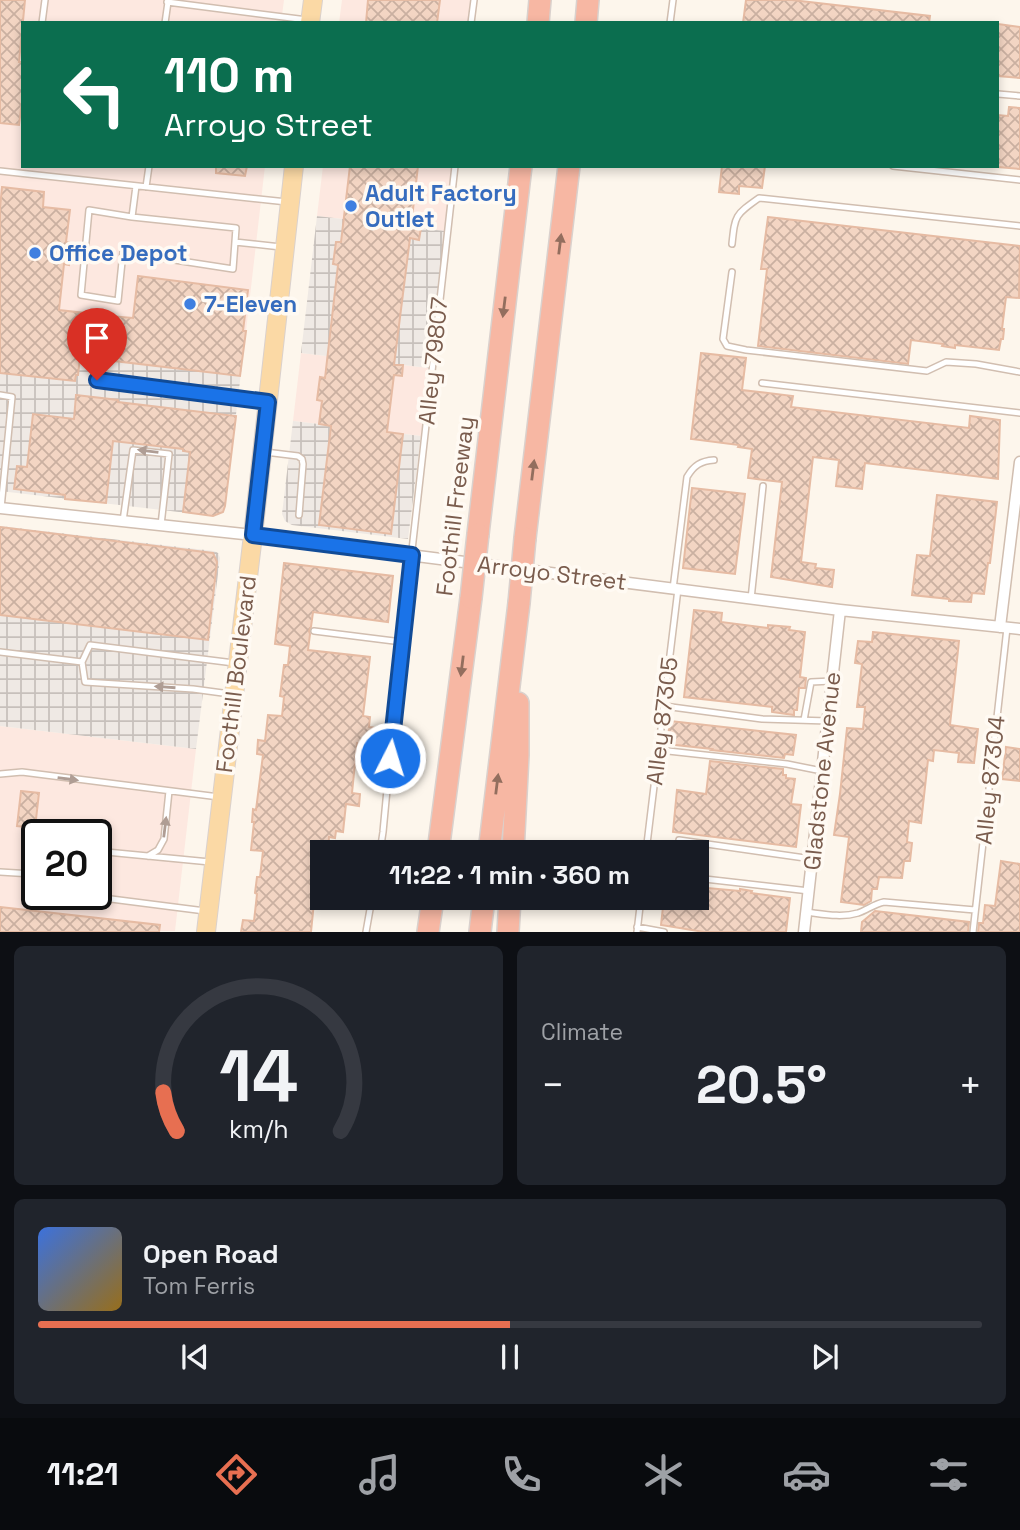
<!DOCTYPE html>
<html lang="en">
<head>
<meta charset="utf-8">
<style>
  :root { --surface:#171b24; --page:#20242c; --text:#f1f3f6; --muted:#9ea1a6; --line:#363941; --accent:#e76f51 }
  body { margin:0; font-family:"Space Grotesk",sans-serif; background:var(--page); color:var(--text); height:100vh; display:flex; flex-direction:column; font-size:26px; white-space:nowrap }
  * { box-sizing:border-box; margin:0 }
  p { font-size:23px; color:var(--muted) }
  .icon { flex:none; width:38px; height:38px; fill:none; stroke:currentColor; stroke-width:2; stroke-linecap:round; stroke-linejoin:round }
  .map { position:relative; height:932px; overflow:hidden }
  .side { display:flex; flex-direction:column; gap:14px; padding:14px; background:#0d0f14; flex:1 }
  .side>* { flex:none }
  .hud { position:absolute; left:21px; top:21px; width:978px; height:147px; border-radius:0px; box-shadow:0 4px 10px #0003; background:#0b6e4f; color:#fff; overflow:hidden }
  .speed { position:absolute; left:21px; top:819px; display:flex; gap:14px; font-size:35px; font-weight:700; text-align:center }
  .speed>* { display:grid; place-content:center; width:91px; height:91px; border-radius:50%; background:var(--surface); box-shadow:0 4px 10px #0003; line-height:1 }
  .speed .limit { border:4px solid #111; border-radius:10px; background:#fff; color:#111 }
  .pin { position:absolute; display:grid; place-items:center; width:60px; height:60px; color:#fff; margin:-72px -30px; border-radius:50% 50% 50% 0; rotate:-45deg; box-shadow:0 0 7px #0007 }
  .pin .icon { rotate:45deg }
  .me { position:absolute; width:77px; margin:-38px; rotate:5deg; stroke-linejoin:round; filter:drop-shadow(0 0 5px #0008) }
  .turn { display:flex; align-items:center; gap:24px; height:147px; padding:0 28px; font-size:32px }
  .turn .icon { width:91px; height:91px; stroke-width:2.5 }
  .turn b { display:block; font-size:49px; line-height:60px }
  .big { font-size:52px; font-weight:700; line-height:1.1 }
  .side .tile { flex:1; display:flex; flex-direction:column; justify-content:center; gap:10px; min-width:0; padding:0 24px; border-radius:10px; background:var(--page) }
  .side .dial { align-items:center; gap:0 }
  .dial svg { height:182px; overflow:visible; fill:none; stroke:var(--line); stroke-width:7; stroke-linecap:round; text-anchor:middle }
  .dial text { fill:var(--text); stroke:none }
  .song { display:flex; align-items:center; gap:21px }
  .cover { width:84px; height:84px; border-radius:10px; background:linear-gradient(135deg,hsl(220 70% 55%),hsl(40 70% 35%)) }
  .played { height:7px; border-radius:4px; background:linear-gradient(90deg,var(--accent) 50%,var(--line) 50%) }
  .keys { display:flex; justify-content:space-around; direction:ltr }
  .heat { display:flex; justify-content:space-between; align-items:center; font-size:38px; direction:ltr }
  .side .tiles { flex:1; display:grid; gap:14px; grid-template-columns:1fr 1fr }
  .tile:last-child { grid-column:span 2 }
  .trip { position:absolute; left:310px; top:840px; width:399px; height:70px; border-radius:0px; background:var(--surface); box-shadow:0 4px 10px #0003; font-weight:700; line-height:70px; text-align:center }
  .dock { display:flex; height:112px; justify-content:space-around; align-items:center; background:#090b0e; color:var(--muted) }
  .dock .icon { width:49px; height:49px }
  .dock .selected { color:var(--accent) }
  .dock b { font-size:32px; color:var(--text) }
  .map>svg:first-child { display:block }
  .commercial { fill:#fde8e0; fill-rule:evenodd }
  .industrial { fill:url(#industrial-grid) }
  .building { fill:url(#building-cross-hatch); stroke:#e6bba3; stroke-width:2 }
  .lines { fill:none; stroke-linecap:round; stroke-linejoin:round }
  .lane-casing { stroke:#d1beb0; stroke-width:8 }
  .street-casing { stroke:#d1beb0; stroke-width:13 }
  .primary-casing { stroke:#dad1cd; stroke-width:20 }
  .highway-casing { stroke:#dad1cd; stroke-width:24 }
  .lane { stroke:#fff; stroke-width:5 }
  .street { stroke:#fff; stroke-width:10 }
  .primary { stroke:#fbd9a5; stroke-width:18 }
  .highway { stroke:#f7b7a3; stroke-width:21 }
  .highway-bridge-casing { stroke:#dad1cd; stroke-width:24; stroke-linecap:butt }
  .highway-bridge { stroke:#f7b7a3; stroke-width:21 }
  .oneway { fill:#936e5e }
  .oneway2 { fill:#af9d94 }
  .route-casing { stroke:#114b97; stroke-width:18 }
  .route { stroke:#1a73e8; stroke-width:12 }
  .shop-dot { fill:#3f7fe0; stroke:#fffaf3; stroke-width:2.5 }
  .labels { text-anchor:middle; stroke-width:7; stroke-linejoin:round; paint-order:stroke }
  .shop-label { font-size:23px; font-weight:bold; fill:#366cbe; stroke:#fffaf3; text-anchor:start }
  .street-label { font-size:23px; fill:#7a5c4d; stroke:#fffaf3 }
</style>
</head>
<body>
<div class="map">
<svg width="1020" height="932" viewBox="0 0 1020 932">
  <defs>
    <pattern id="industrial-grid" width="8" height="8" patternUnits="userSpaceOnUse" patternTransform="scale(1.75)"><rect width="8" height="8" fill="#efe9e4"/><path d="M0 4h8M4 0v8" fill="none" stroke="#c7c0bb"/></pattern>
    <pattern id="building-cross-hatch" width="8" height="8" patternUnits="userSpaceOnUse" patternTransform="scale(1.75)"><rect width="8" height="8" fill="#f3d5c3"/><path d="M0 0l8 8M0 8l8-8" fill="none" stroke="#cab0a1"/></pattern>
  </defs>
  <rect width="100%" height="100%" fill="#fdf6ec"/>
  <path class="commercial" d="M0 0H284L281 23H23V166H265L246 331 0 304Z
    M342 0H471L469 23H339Z
    M323 166H452L445 231 317 216Z
    M301 353 429 368 421 436 293 421Z
    M0 726 196 749 175 931 0 932ZM37 835H96V894H37Z"/>
  <path class="industrial" d="M317 216 445 231 429 368 301 353Z
    M0 304 246 331 225 506 223 512 213 516 0 491Z
    M293 421 421 436 408 539 292 525 285 521 282 514Z
    M0 526 214 551 218 553 220 558 196 749 0 726Z"/>
  <path class="building" d="M0 0H25L19 62H23V93L19 125 0 123Z
    M368 0H440L437 23H366Z
    M746 0H792L930 16 929 23H743Z
    M998 24 1020 27V78L998 76Z
    M1009 107 1020 108V169L998 167V115L1008 116Z
    M216 166H247L245 176 216 173Z
    M350 166H418L411 227 421 228 419 240 410 238 394 365H403L402 376 394 375 387 432 403 434 391 534 319 525 331 426 319 424 322 401 317 400 320 377 325 378 338 265 333 264 336 242H341Z
    M722 166H765L762 188 739 186V194L719 192Z
    M2 187 44 192 43 207 70 210 66 242 71 243 69 265 64 264 59 310 85 313 78 375H76L75 381 0 373V208Z
    M768 217 1020 246 1019 298 1006 297 1002 329H1004L1003 339H1001L999 350 955 345V348L942 346 943 344 911 340 908 364 758 346 767 269H761Z
    M138 276 248 290 243 331H246L240 376 106 360 111 316 133 318Z
    M701 353 746 358 742 390 793 396 791 407 969 428 970 416 1000 420 998 479 865 463 862 489 836 486 839 460 813 457 801 562 816 564 815 568 834 570 832 587 771 577 782 482 748 478 752 449 738 447 739 445 691 439Z
    M76 395 118 400V402L236 416 225 506 223 512 213 516 183 512 190 452 183 451V449L113 441 106 503 65 499V495L14 489 17 466 27 467 33 414 74 419Z
    M692 488 745 494 735 574 683 568Z
    M937 495 997 502 990 563H988L984 594 972 593 971 602 949 601V599L912 595 917 555 930 556Z
    M0 527 213 553 217 562 208 640 0 615Z
    M284 563 393 576 388 622 313 612 311 627 309 631 310 634 308 650 370 657 363 716 370 717 369 727 385 729 384 745 357 743 352 793 360 794 359 806 346 804 343 832 336 831 335 838 329 837 328 852H322V883L316 882 311 932H241L243 920 254 921 257 894 255 893 257 877H260L263 851 251 850 254 822H252L253 809 256 810 263 755 257 754 258 740 265 741 268 715 282 716 284 697 280 696 284 665H288L290 646 275 644Z
    M694 610 722 613 721 622 768 628V625L790 627 789 630 805 632 800 677 806 678 805 688H799L797 710H794V715L772 712V707L684 697Z
    M873 632 959 641 950 725 978 729 974 763 958 762 959 753 934 750 933 761 928 760 921 823 909 821 907 842 912 843 910 861H904L902 878 879 877 877 889H872L871 901 864 905 841 902 849 837 834 835 840 794 847 728 863 729 865 707H857L862 664 855 663 858 641 872 642Z
    M670 721 796 735 793 755 785 754 784 758 711 750 712 749 667 744Z
    M1006 747 1020 749V781L1002 779Z
    M710 761 783 769V775H786V778L795 779 791 804 801 805 796 847 673 832 677 790 706 794Z
    M21 791 39 793 35 828 17 826Z
    M1001 861 1020 864V932H978L979 923H983L985 905 995 906Z
    M696 887 740 891V889L752 891 751 893 790 898 786 932H704L661 925 664 898H696Z
    M0 907 160 925 159 932H0Z
    M875 911 969 922 968 932H861L862 922Z"/>
  <g class="lines">
    <defs>
      <path id="lane" d="M167 2 307 20
        M42 23 45 0
        M165 23 168 2
        M471 23 474 0
        M670 23 673 0
        M998 94 1020 96
        M893 166 1020 180
        M0 171 287 202
        M136 186 132 217 236 228 235 242 281 247
        M146 187 149 166
        M132 217 89 210 81 295 118 301 123 252 233 269 235 242
        M732 244C735 215 735 215 759 198L1020 226
        M732 272 723 339 727 346 746 350 927 371 946 362 976 364 1020 372
        M97 380 264 402
        M762 383 1020 413
        M0 395 12 397 1 508
        M265 452 298 456 302 459 303 464 299 515
        M123 521 133 450 169 454 161 525
        M673 589 687 477C694 465 701 461 714 460
        M751 599 763 486
        M314 631 402 642
        M0 652 82 662
        M230 694 193 689 85 682 82 662 90 645 234 663
        M664 706 762 719 828 721
        M804 720 811 682 832 681
        M659 750 787 764 822 771
        M0 774 22 772 219 797
        M679 840 812 859
        M96 851 210 862
        M380 852 383 832 397 684 455 166
        M646 852 678 589
        M148 856 158 850 164 839 169 791
        M0 872 32 874 37 872
        M696 878 809 891
        M72 894 205 911
        M806 912C823 914 841 918 858 913 867 910 874 904 884 902L975 910
        M637 927 664 932
        M366 932 372 898
        M637 932 641 898
        M973 932 1007 628"/>
      <path id="street" d="M0 508 253 535 840 610 1020 629
        M1000 627 1020 462
        M804 932 840 610"/>
      <path id="primary" d="M310 23 313 0
        M206 932 253 535 294 166"/>
      <path id="highway" d="M538 23 540 0
        M586 23 588 0
        M478 534 521 166
        M525 538 569 166
        M438 852 471 598
        M489 852 519 603
        M513 852 518 755V703
        M428 932 433 898
        M480 932 484 898
        M508 932 510 898"/>
    </defs>
    <use href="#lane" class="lane-casing"/>
    <use href="#street" class="street-casing"/>
    <use href="#primary" class="primary-casing"/>
    <use href="#highway" class="highway-casing"/>
    <use href="#lane" class="lane"/>
    <use href="#street" class="street"/>
    <use href="#primary" class="primary"/>
    <use href="#highway" class="highway"/>
    <defs>
      <path id="highway-bridge" d="M471 598 478 534
        M519 603 525 538"/>
    </defs>
    <use href="#highway-bridge" class="highway-bridge-casing"/>
    <use href="#highway-bridge" class="highway-bridge"/>
  </g>
  <defs><path id="oneway-solid" d="M-6-.8H1V-3.2L6.5 0L1 3.2V.8H-6Z" transform="scale(1.75)"/></defs>
  <g class="oneway">
    <use href="#oneway-solid" transform="translate(560 244) rotate(-83)"/>
    <use href="#oneway-solid" transform="translate(504 307) rotate(97)"/>
    <use href="#oneway-solid" transform="translate(533 470) rotate(-83)"/>
    <use href="#oneway-solid" transform="translate(462 666) rotate(97)"/>
    <use href="#oneway-solid" transform="translate(497 784) rotate(-83)"/>
  </g>
  <g class="oneway2">
    <use href="#oneway-solid" transform="translate(148 451) rotate(-173)"/>
    <use href="#oneway-solid" transform="translate(165 687) rotate(-176)"/>
    <use href="#oneway-solid" transform="translate(68 779) rotate(8)"/>
    <use href="#oneway-solid" transform="translate(165 827) rotate(-83)"/>
  </g>
  <g class="lines">
    <defs>
      <path id="route" d="M97 380 268 402 253 535 412 555 390 758"/>
    </defs>
    <use href="#route" class="route-casing"/>
    <use href="#route" class="route"/>
  </g>
  <g class="shop-dot">
    <circle cx="351" cy="206" r="7"/>
    <circle cx="35" cy="253" r="7"/>
    <circle cx="190" cy="304" r="7"/>
  </g>
  <g class="labels">
    <g class="shop-label">
      <text x="365" y="201">Adult Factory<tspan x="365" dy="26">Outlet</tspan></text>
      <text x="49" y="261">Office Depot</text>
      <text x="204" y="312">7-Eleven</text>
    </g>
    <g class="street-label">
      <text transform="translate(433 361) rotate(-84)" y="8">Alley 79807</text>
      <text transform="translate(455 506) rotate(-83)" y="8">Foothill Freeway</text>
      <text transform="translate(552 573) rotate(7)" y="8">Arroyo Street</text>
      <text transform="translate(236 674) rotate(-83)" y="8">Foothill Boulevard</text>
      <text transform="translate(662 721) rotate(-83)" y="8">Alley 87305</text>
      <text transform="translate(822 771) rotate(-84)" y="8">Gladstone Avenue</text>
      <text transform="translate(990 780) rotate(-84)" y="8">Alley 87304</text>
    </g>
  </g>
</svg>
<div class="speed"><div class="limit">20</div></div>
<div class="pin" style="left:97px;top:380px;background:#d93025"><svg class="icon" aria-label="arrive" viewBox="0 0 24 24"><path d="M6 21V4h12l-3 4 3 4H6"/></svg></div>
<svg class="me" style="left:390px;top:758px" viewBox="-20 -20 40 40"><circle r="17" fill="#1a73e8" stroke="#fff" stroke-width="3"/><path d="M0-11L8 9 0 5-8 9z" fill="#fff"/></svg>
<div class="trip">11:22 · 1 min · 360 m</div>
<div class="hud">
<div class="turn"><svg class="icon" aria-label="left" viewBox="0 0 24 24"><path d="M17 20v-9H6M10 6l-5 5 5 5"/></svg><div><b>110 m</b>Arroyo Street</div></div>
</div>
</div>
<section class="side">
<div class="tiles">
<div class="tile dial"><svg viewBox="0 0 100 80">
<path d="M14 69A42 42 0 1 1 86 69"/>
<path d="M14 69A42 42 0 0 1 8 52" stroke="#e76f51"/>
<text x="50" y="56" font-size="32" font-weight="700">14</text>
<text x="50" y="72" font-size="11">km/h</text>
</svg></div>
<div class="tile"><p>Climate</p>
<div class="heat"><a>−</a><b class="big">20.5°</b><a>+</a></div>
</div>
<div class="tile">
<div class="song"><i class="cover"></i><div><b>Open Road</b><p>Tom Ferris</p></div></div>
<div class="played"></div>
<div class="keys"><svg class="icon" aria-label="previous" viewBox="0 0 24 24"><path d="M18 5L8 12l10 7zM5 5v14"/></svg><svg class="icon" aria-label="pause" viewBox="0 0 24 24"><path d="M8 5v14M16 5v14"/></svg><svg class="icon" aria-label="next" viewBox="0 0 24 24"><path d="M6 5l10 7-10 7zM19 5v14"/></svg></div>
</div>
</div>
</section>
<nav class="dock">
<b>11:21</b>
<svg class="icon selected" aria-label="directions" viewBox="0 0 24 24"><path d="M12 3l9 9-9 9-9-9zM9 14v-3h6M13 9l2 2-2 2"/></svg>
<svg class="icon" aria-label="music" viewBox="0 0 24 24"><path d="M9 18V5l10-2v13"/><circle cx="6" cy="18" r="3"/><circle cx="16" cy="16" r="3"/></svg>
<svg class="icon" aria-label="phone" viewBox="0 0 24 24"><path d="M5 4h4l2 5-3 2q2 4 5 5l2-3 5 2v4C11 20 4 13 5 4z"/></svg>
<svg class="icon" aria-label="climate" viewBox="0 0 24 24"><path d="M12 3v18M4 7l16 10M4 17L20 7"/></svg>
<svg class="icon" aria-label="car" viewBox="0 0 24 24"><path d="M5 17H2v-5l4-1 3-4h7l3 4 3 1v5h-3M9 17h6M6 11h13"/><circle cx="7" cy="17" r="2"/><circle cx="17" cy="17" r="2"/></svg>
<svg class="icon" aria-label="filters" viewBox="0 0 24 24"><path d="M4 7h16M4 17h16"/><circle cx="9" cy="7" r="2"/><circle cx="15" cy="17" r="2"/></svg>
</nav>
</body>
</html>
